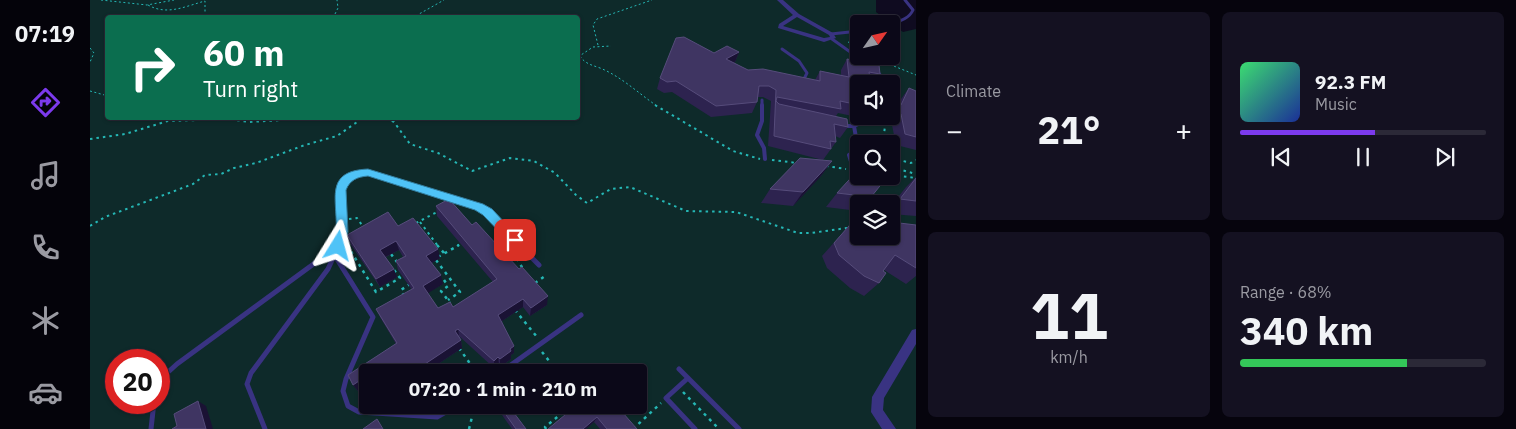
<!DOCTYPE html>
<html lang="en">
<head>
<meta charset="utf-8">
<style>
  :root { --surface:#0b0818; --page:#141121; --text:#f1f3f6; --muted:#9a9aa2; --line:#2b2937; --accent:#7c3aed }
  body { margin:0; font-family:"IBM Plex Sans",sans-serif; background:var(--page); color:var(--text); height:100vh; display:flex; flex-direction:column; font-size:19px; white-space:nowrap }
  * { box-sizing:border-box; margin:0 }
  p { font-size:16px; color:var(--muted) }
  .icon { flex:none; width:28px; height:28px; fill:none; stroke:currentColor; stroke-width:2; stroke-linecap:round; stroke-linejoin:round }
  .map { position:relative; flex:1; overflow:hidden }
  .drawer { display:flex; flex-direction:column; gap:12px; padding:12px; background:#06040d; width:600px }
  .drawer>* { flex:none }
  .guide { position:absolute; left:15px; top:15px; width:475px; height:105px; border-radius:5px; box-shadow:0 1px 4px #0004,0 0 0 1px var(--line); background:#0b6e4f; color:#fff; overflow:hidden }
  .needle { width:32px; rotate:56deg }
  .controls { position:absolute; left:760px; top:15px; display:grid; gap:10px }
  .controls a { display:grid; place-items:center; width:50px; height:50px; border-radius:5px; background:var(--surface); box-shadow:0 1px 4px #0004,0 0 0 1px var(--line); font-size:25px }
  .speed { position:absolute; left:15px; top:349px; display:flex; gap:10px; font-size:25px; font-weight:700; text-align:center }
  .speed>* { display:grid; place-content:center; width:65px; height:65px; border-radius:50%; background:var(--surface); box-shadow:0 1px 4px #0004,0 0 0 1px var(--line); line-height:1 }
  .speed .limit { border:8px solid #d22; background:#fff; color:#111 }
  .pin { position:absolute; display:grid; place-items:center; width:42px; height:42px; color:#fff; margin:-21px; border-radius:10px; box-shadow:0 2px 8px #0006 }
  .me { position:absolute; width:55px; margin:-28px; rotate:8deg; stroke-linejoin:round; filter:drop-shadow(0 0 4px #0008) }
  .turn { display:flex; align-items:center; gap:18px; height:105px; padding:0 15px; font-size:22px }
  .turn .icon { width:65px; height:65px; stroke-width:2.5 }
  .turn b { display:block; font-size:35px; line-height:42px }
  .big { font-size:38px; font-weight:700; line-height:1.1 }
  .drawer .tile { flex:1; display:flex; flex-direction:column; justify-content:center; gap:8px; min-width:0; padding:0 18px; border-radius:8px; background:var(--page) }
  .drawer .dial { align-items:center; gap:0 }
  .dial b { font-size:65px; line-height:1 }
  .song { display:flex; align-items:center; gap:15px }
  .cover { width:60px; height:60px; border-radius:8px; background:linear-gradient(135deg,hsl(140 70% 55%),hsl(230 70% 35%)) }
  .played { height:5px; border-radius:2px; background:linear-gradient(90deg,var(--accent) 55%,var(--line) 55%) }
  .keys { display:flex; justify-content:space-around; direction:ltr }
  .heat { display:flex; justify-content:space-between; align-items:center; font-size:28px; direction:ltr }
  .charge { height:8px; border-radius:4px; background:linear-gradient(90deg,#34c759 68%,var(--line) 0) }
  .drawer .tiles { flex:1; display:grid; gap:12px; grid-template-columns:repeat(2,1fr) }
  .trip { position:absolute; left:269px; top:364px; width:288px; height:50px; border-radius:5px; background:var(--surface); box-shadow:0 1px 4px #0004,0 0 0 1px var(--line); font-weight:700; line-height:50px; text-align:center }
  main { display:flex; flex:1; min-height:0 }
  .dock { display:flex; flex-direction:column; width:90px; justify-content:space-around; align-items:center; background:#04030a; color:var(--muted) }
  .dock .icon { width:35px; height:35px }
  .dock .current { color:var(--accent) }
  .dock b { font-size:22px; color:var(--text) }
  .map>svg:first-child { display:block }
  .green { fill:#0e2a2a; fill-rule:evenodd }
  .lines { fill:none; stroke-linecap:round; stroke-linejoin:round }
  .path-far2 { stroke:#25b7b5; stroke-width:1; stroke-dasharray:2 2.5; stroke-linecap:butt }
  .path-far1 { stroke:#25b7b5; stroke-width:2; stroke-dasharray:2.5 4; stroke-linecap:butt }
  .path { stroke:#25b7b5; stroke-width:2.5; stroke-dasharray:3 4.5; stroke-linecap:butt }
  .lane-far2 { stroke:#393382; stroke-width:3 }
  .lane-far1 { stroke:#393382; stroke-width:4 }
  .lane { stroke:#393382; stroke-width:5 }
  .street { fill:#393382; fill-rule:evenodd }
  .wall { fill:#2d234f }
  .shaded-wall { fill:#1a1234 }
  .building { fill:#3f3562; stroke:#564c7b }
  .route { fill:#4fc3f7; stroke:#337fa1 }
</style>
</head>
<body>
<main>
<nav class="dock">
<b>07:19</b>
<svg class="icon current" aria-label="directions" viewBox="0 0 24 24"><path d="M12 3l9 9-9 9-9-9zM9 14v-3h6M13 9l2 2-2 2"/></svg>
<svg class="icon" aria-label="music" viewBox="0 0 24 24"><path d="M9 18V5l10-2v13"/><circle cx="6" cy="18" r="3"/><circle cx="16" cy="16" r="3"/></svg>
<svg class="icon" aria-label="phone" viewBox="0 0 24 24"><path d="M5 4h4l2 5-3 2q2 4 5 5l2-3 5 2v4C11 20 4 13 5 4z"/></svg>
<svg class="icon" aria-label="climate" viewBox="0 0 24 24"><path d="M12 3v18M4 7l16 10M4 17L20 7"/></svg>
<svg class="icon" aria-label="car" viewBox="0 0 24 24"><path d="M5 17H2v-5l4-1 3-4h7l3 4 3 1v5h-3M9 17h6M6 11h13"/><circle cx="7" cy="17" r="2"/><circle cx="17" cy="17" r="2"/></svg>
</nav>
<div class="map">
<svg width="826" height="429" viewBox="0 0 826 429">
  <rect width="100%" height="100%" fill="#0f0b20"/>
  <path class="green" d="M0 0H786V12L813 32 826 29V429H0ZM18 18H488V118H18ZM769 24H801V56H769ZM769 84H801V116H769ZM769 144H801V176H769ZM769 204H801V236H769ZM26 360H69V402H26ZM278 372H548V405H278Z"/>
  <g class="lines">
    <path class="path-far2" d="M11 0 57 5 84 0
      M58 5C77 16 96 6 115 1V18
      M243 18 248 8 247 0
      M322 18 354 0
      M763 37 769 47
      M758 42 768 46
      M508 45 503 25 507 19 562 0
      M0 48 4 53 0 62
      M490 56C495 64 502 65 510 68 532 77 548 93 567 106
      M779 56 826 75
      M488 57 503 47 521 46
      M0 91 18 96"/>
    <path class="path-far1" d="M565 105 643 151 670 159
      M261 118 270 120 278 118
      M296 118 304 122 320 144 348 153 382 171 420 158 444 161 465 173 486 195 497 203 521 189 540 187 596 211 646 212 708 233H721L757 228
      M0 139 35 134 78 121 139 119 159 122 226 118
      M793 144 796 116
      M801 158 821 163 826 160
      M682 160 707 163
      M736 166 756 169
      M801 167 826 174
      M801 175 826 178
      M259 219 267 218 274 228
      M330 222 348 246
      M326 223 349 211
      M0 226 15 217 103 184 115 175 131 174 144 168 166 163 215 145 247 136 270 120
      M257 246 262 241
      M367 246 372 243"/>
    <path class="path" d="M257 245 286 292 310 278 304 270
      M347 245 354 253
      M420 245 434 271
      M301 254 307 262
      M348 257 369 245
      M346 260 370 292 358 300
      M354 280 358 286 351 291 360 303
      M445 283 455 276
      M314 296 311 290 320 284
      M425 310 447 337
      M369 348 386 372
      M452 352 468 372
      M273 390 278 386
      M593 392 629 429
      M379 429 383 413 382 405
      M456 429 455 427 482 405
      M543 429 571 403"/>
    <path class="lane-far2" d="M800 24C809 21 819 19 823 10L815 0
      M741 34 769 31
      M742 39 780 66
      M692 49 709 61 717 73 713 81
      M786 70 798 84
      M672 100V106"/>
    <path class="lane-far1" d="M672 105V121L667 135 674 148 675 159
      M754 126H764L785 116
      M764 126 768 149 759 155 765 175
      M249 246C259 213 233 180 278 173L389 207 398 212 431 246"/>
    <path class="lane" d="M429 245 449 265
      M245 256 283 317 256 379 253 391 258 406 269 412 347 417 368 405
      M589 369 649 429
      M411 372 491 315
      M598 378 576 398 605 429
      M69 385 76 374 87 364 229 260 237 256H245
      M61 429 64 402
      M175 429 157 384 161 373 238 269 249 245"/>
    <path class="street" d="M687 0H693L709 14 743 33 746 38 734 42 688 28 689 24 703 15ZM707 17 739 35 740 37 734 38 693 26Z
      M826 329V344L794 398 793 410 806 429H792L781 412 782 397 822 330Z"/>
  </g>
  <path class="wall" d="M649 52 645 62 644 63 658 70 725 80 730 71 751 75V70L757 59 790 74 783 84H769V116H776L772 118 748 113 746 116 758 127 750 138 745 136 746 142 733 160 678 146 681 101 673 97H668L667 102 662 113 621 117 582 92 574 93 567 89 570 78 624 53Z
    M819 88 826 91V150L806 145 802 125 784 121 788 116H801V103L808 104 811 99Z
    M742 161 731 176 703 206 671 203 680 189Z
    M826 177V216L801 214V206L816 187Z
    M747 193 781 197 775 204H769L768 211 736 207Z
    M346 206 382 225 457 305 440 316 433 307 412 321 424 353 421 355V359L410 367 409 364 404 368 369 336 371 340 372 348 336 372H278V385L268 391 263 385 306 344 290 317 286 309 322 290 308 270 306 261 313 257 309 250 296 257 307 277 290 287 261 245 257 235 308 226 350 258 342 263 353 284 337 293 348 308 363 307 403 282 347 216Z
    M765 219 826 225V276L816 284 794 270 789 283 774 296 760 288 737 268 732 256Z
    M405 405H418L436 429H422Z
    M487 405 547 429H510L504 422 496 429H458Z"/>
  <path class="shaded-wall" d="M649 52 645 62 632 70 636 59Z
    M742 161 731 176 703 206 713 192Z
    M306 241 309 250 293 258 290 250Z
    M348 249 350 258 338 265 336 256Z
    M304 269 307 277 290 287 286 279Z
    M351 275 353 284 335 295 333 286Z
    M458 296 457 305 440 316 441 308Z
    M433 299V307L409 323 408 315Z
    M368 329 369 336 365 331Z
    M371 340 372 348 336 372H323Z
    M424 346V353L421 355V359L410 367V359L420 349Z
    M408 357 409 364 404 368V361Z
    M278 375V385L268 391 263 385Z
    M108 401 116 406 123 429H116Z
    M507 417 504 422 496 429H493Z"/>
  <path class="building" d="M594 37 624 53 637 46 649 52 636 59 658 70 673 69 730 81V71L759 77 757 59 789 65 790 74 779 72 781 84H769V105L750 101 751 109 687 97 686 101 689 104 757 119 758 127 744 124 746 142 740 141 741 149 684 136 686 90 679 86H669L667 102 626 106 586 81 577 82 570 78 586 38Z
    M819 88 826 91V137L815 134 811 114 801 112V103L811 105Z
    M710 158 742 161 713 192 680 189Z
    M769 169V176H798L781 197 747 193Z
    M826 178V201L810 199Z
    M359 199 382 225 386 222 429 269 432 267 458 296 441 308 433 299 408 315 424 346 420 349 421 351 410 359 408 357 404 361 368 329 365 331 371 340 323 372H278V375L263 385 258 375 307 343 286 309 324 288 306 261 316 256 306 241 290 250 304 269 286 279 257 235 298 212 308 226 323 218 348 249 336 256 351 275 333 286 348 308 360 302 363 307 407 279 346 206Z
    M765 219H769V236H801V222L826 225V268L805 255 793 271 796 273 789 283 774 276 749 255 744 243Z
    M108 401 116 429H82L87 426 84 414Z
    M409 405H418L436 429H426Z
    M487 405H526L547 429H517L507 417 493 429H458Z
    M287 419 293 429H273Z"/>
  <path class="route" d="M278 169 393 204 402 209 431 240 430 244H421L393 215 385 210 278 176C267 177 260 180 256 190L258 232 252 250H244L242 246C243 241 246 236 246 231 248 200 233 171 278 169Z"/>
</svg>
<div class="controls">
<a><svg class="needle" viewBox="-14 -14 28 28"><path d="M0-13l5 13h-10z" fill="#e53935"/><path d="M0 13l5-13h-10z" fill="#9a9aa2"/></svg></a>
<a><svg class="icon" aria-label="sound" viewBox="0 0 24 24"><path d="M4 9h4l5-4v14l-5-4H4zM17 9q2 3 0 6"/></svg></a>
<a><svg class="icon" aria-label="search" viewBox="0 0 24 24"><circle cx="10" cy="10" r="6"/><path d="M15 15l6 6"/></svg></a>
<a><svg class="icon" aria-label="layers" viewBox="0 0 24 24"><path d="M12 4l9 5-9 5-9-5zM3 14l9 5 9-5"/></svg></a>
</div>
<div class="speed"><div class="limit">20</div></div>
<div class="pin" style="left:425px;top:240px;background:#d93025"><svg class="icon" aria-label="arrive" viewBox="0 0 24 24"><path d="M6 21V4h12l-3 4 3 4H6"/></svg></div>
<svg class="me" style="left:248px;top:246px" viewBox="-20 -20 40 40"><path d="M0-17L14 15 0 8-14 15z" fill="#4fc3f7" stroke="#fff" stroke-width="4"/></svg>
<div class="trip">07:20 · 1 min · 210 m</div>
<div class="guide">
<div class="turn"><svg class="icon" aria-label="right" viewBox="0 0 24 24"><path d="M7 20v-9h11M14 6l5 5-5 5"/></svg><div><b>60 m</b>Turn right</div></div>
</div>
</div>
<section class="drawer">
<div class="tiles">
<div class="tile"><p>Climate</p>
<div class="heat"><a>−</a><b class="big">21°</b><a>+</a></div>
</div>
<div class="tile">
<div class="song"><i class="cover"></i><div><b>92.3 FM</b><p>Music</p></div></div>
<div class="played"></div>
<div class="keys"><svg class="icon" aria-label="previous" viewBox="0 0 24 24"><path d="M18 5L8 12l10 7zM5 5v14"/></svg><svg class="icon" aria-label="pause" viewBox="0 0 24 24"><path d="M8 5v14M16 5v14"/></svg><svg class="icon" aria-label="next" viewBox="0 0 24 24"><path d="M6 5l10 7-10 7zM19 5v14"/></svg></div>
</div>
<div class="tile dial"><b>11</b><p>km/h</p></div>
<div class="tile"><p>Range · 68%</p><b class="big">340 km</b><div class="charge"></div></div>
</div>
</section>
</main>
</body>
</html>
